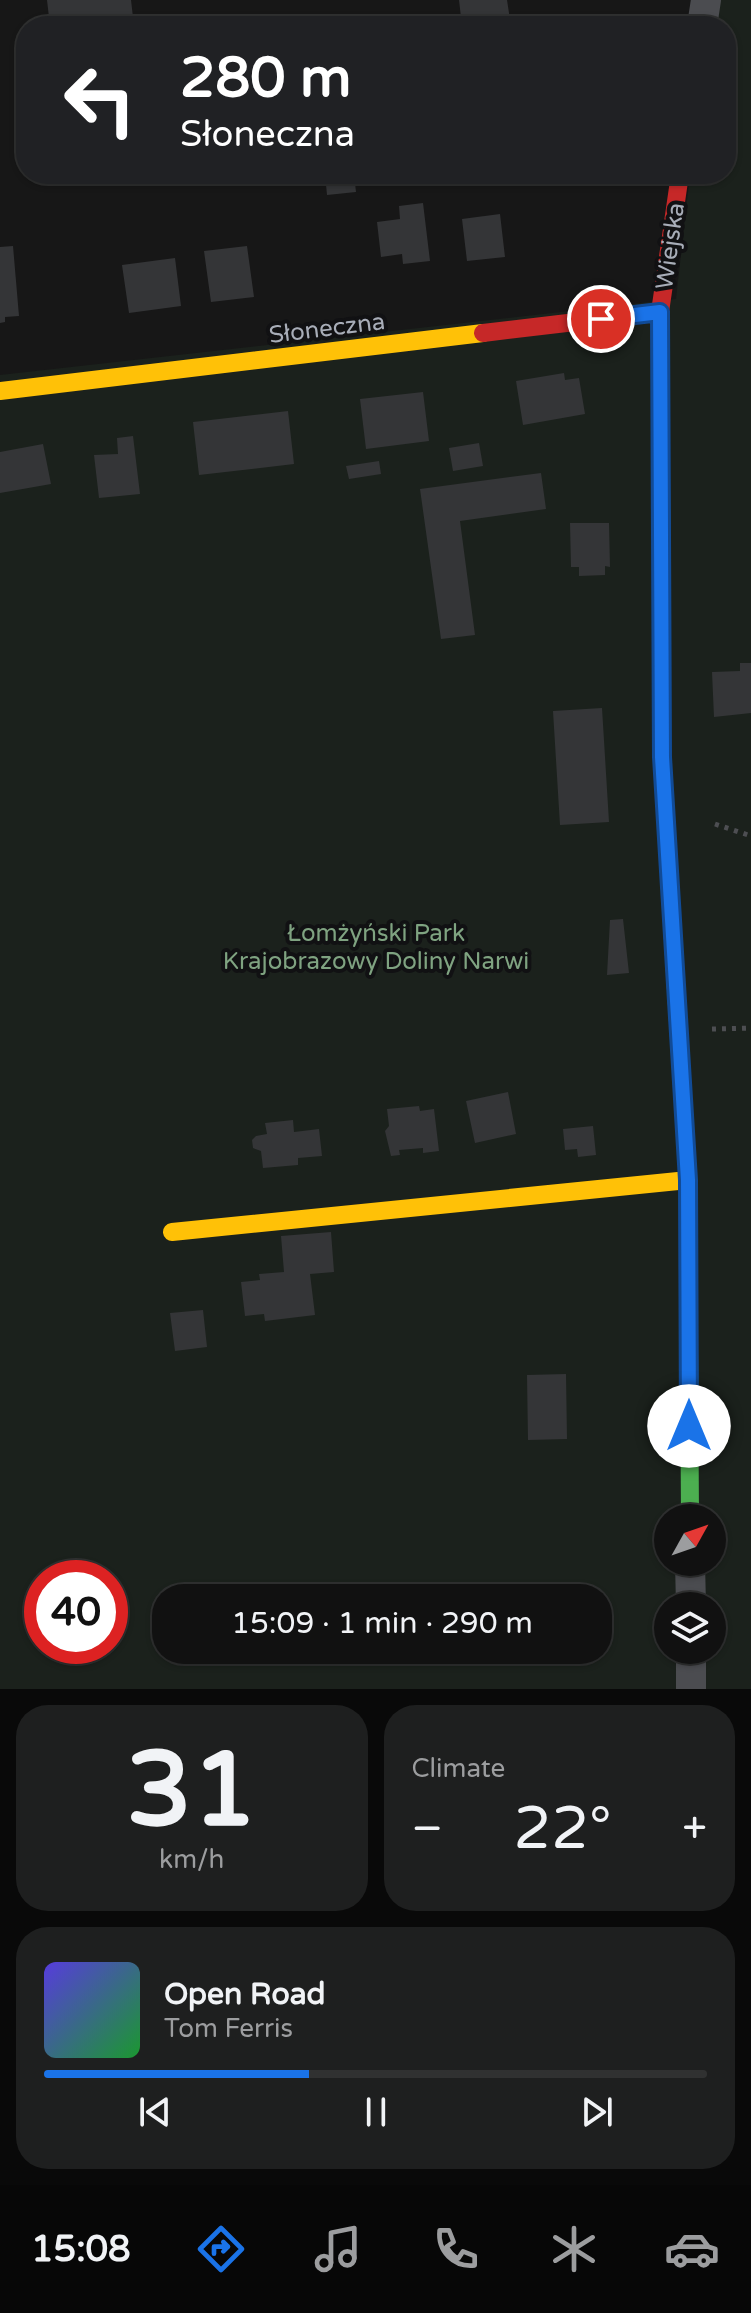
<!DOCTYPE html>
<html lang="en">
<head>
<meta charset="utf-8">
<style>
  :root { --surface:#111; --page:#1e1f1f; --text:#f1f3f6; --muted:#9c9d9f; --line:#303131; --accent:#1a73e8 }
  body { margin:0; font-family:"Varela Round",sans-serif; background:var(--page); color:var(--text); height:100vh; display:flex; flex-direction:column; font-size:30px; white-space:nowrap }
  * { box-sizing:border-box; margin:0 }
  p { font-size:26px; color:var(--muted) }
  .icon { flex:none; width:44px; height:44px; fill:none; stroke:currentColor; stroke-width:2; stroke-linecap:round; stroke-linejoin:round }
  .map { position:relative; height:1689px; overflow:hidden }
  .drawer { display:flex; flex-direction:column; gap:16px; padding:16px; background:#090909; flex:1 }
  .drawer>* { flex:none }
  .hud { position:absolute; left:16px; top:16px; width:720px; height:168px; border-radius:32px; box-shadow:0 2px 6px #0004,0 0 0 2px var(--line); background:#202124; color:#fff; overflow:hidden }
  .needle { width:52px; rotate:50deg }
  .fabs { position:absolute; left:654px; top:1504px; display:grid; gap:16px }
  .fabs a { display:grid; place-items:center; width:72px; height:72px; border-radius:50%; background:var(--surface); box-shadow:0 2px 6px #0004,0 0 0 2px var(--line); font-size:40px }
  .speed { position:absolute; left:24px; top:1560px; display:flex; gap:16px; font-size:40px; font-weight:700; text-align:center }
  .speed>* { display:grid; place-content:center; width:104px; height:104px; border-radius:50%; background:var(--surface); box-shadow:0 2px 6px #0004,0 0 0 2px var(--line); line-height:1 }
  .speed .limit { border:12px solid #d22; background:#fff; color:#111 }
  .pin { position:absolute; display:grid; place-items:center; width:68px; height:68px; color:#fff; margin:-34px; border:4px solid #fff; border-radius:50%; box-shadow:0 2px 8px #0007 }
  .me { position:absolute; width:88px; margin:-44px; rotate:0deg; stroke-linejoin:round; filter:drop-shadow(0 0 6px #0008) }
  .turn { display:flex; align-items:center; gap:28px; height:168px; padding:0 32px; font-size:36px }
  .turn .icon { width:104px; height:104px; stroke-width:2.5 }
  .turn b { display:block; font-size:56px; line-height:68px }
  .big { font-size:60px; font-weight:600; line-height:1.1 }
  .drawer .card { flex:1; display:flex; flex-direction:column; justify-content:center; gap:12px; min-width:0; padding:0 28px; border-radius:32px; background:var(--page) }
  .drawer .dial { align-items:center; gap:0 }
  .dial b { font-size:104px; line-height:1 }
  .song { display:flex; align-items:center; gap:24px }
  .cover { width:96px; height:96px; border-radius:12px; background:linear-gradient(135deg,hsl(250 70% 55%),hsl(130 70% 35%)) }
  .played { height:8px; border-radius:4px; background:linear-gradient(90deg,var(--accent) 40%,var(--line) 40%) }
  .keys { display:flex; justify-content:space-around; direction:ltr }
  .heat { display:flex; justify-content:space-between; align-items:center; font-size:44px; direction:ltr }
  .drawer .tiles { flex:1; display:grid; gap:16px; grid-template-columns:1fr 1fr }
  .card:last-child { grid-column:span 2 }
  .trip { position:absolute; left:152px; top:1584px; width:460px; height:80px; border-radius:32px; background:var(--surface); box-shadow:0 2px 6px #0004,0 0 0 2px var(--line); font-weight:600; line-height:80px; text-align:center }
  .dock { display:flex; height:128px; justify-content:space-around; align-items:center; background:#070707; color:var(--muted) }
  .dock .icon { width:56px; height:56px }
  .dock .on { color:var(--accent) }
  .dock b { font-size:36px; color:var(--text) }
  .map>svg:first-child { display:block }
  .green { fill:#1b211c; fill-rule:evenodd }
  .building { fill:#343537 }
  .lines { fill:none; stroke-linecap:round; stroke-linejoin:round }
  .path { stroke:#4d4e52; stroke-width:5; stroke-dasharray:4 6; stroke-linecap:butt }
  .street { stroke:#4b4c50; stroke-width:30 }
  .fast { stroke:#4caf50; stroke-width:18 }
  .slow { stroke:#ffc107; stroke-width:18 }
  .jam { stroke:#c62828; stroke-width:18 }
  .route-casing { stroke:#114b97; stroke-width:20 }
  .route { stroke:#1a73e8; stroke-width:14 }
  .labels { text-anchor:middle; stroke-width:8; stroke-linejoin:round; paint-order:stroke }
  .street-label { font-size:24px; fill:#a8adb8; stroke:#111113 }
  .park-label { font-size:24px; fill:#7fa381; stroke:#111113 }
</style>
</head>
<body>
<div class="map">
<svg width="751" height="1689" viewBox="0 0 751 1689">
  <rect width="100%" height="100%" fill="#171717"/>
  <path class="green" d="M709 0H751V1689H0V375L676 299 690 174H726V26H706ZM668 1518H712V1562H668ZM42 1578H110V1646H42ZM166 1598H598V1650H166ZM668 1606H712V1650H668Z"/>
  <path class="building" d="M47 0H131L134 26H50Z
    M459 0H507L511 26H462Z
    M325 174H354L356 192 327 195Z
    M457 174H488L489 177 458 180Z
    M423 203 430 261 403 264 402 254 381 257 377 222 400 219 399 206Z
    M500 214 505 257 467 261 462 219Z
    M13 246 19 316 5 317V322L0 323V247Z
    M247 246 254 297 211 302 204 251Z
    M175 258 181 306 129 313 122 265Z
    M564 373 565 380 579 378 585 414 523 425 516 381Z
    M423 392 429 441 366 449 360 399Z
    M288 411 294 464 199 475 193 422Z
    M133 436 140 494 99 498 94 455 118 454 117 438Z
    M479 443 483 466 453 471 449 448Z
    M43 444 51 484 0 493V452Z
    M379 461 381 474 349 479 346 466Z
    M541 473 546 509 460 521 475 635 441 639 420 489Z
    M570 523H609L610 567 605 566V575L579 576V567H571Z
    M740 663H751V713L714 717 712 672 740 671Z
    M602 708 609 822 560 825 553 711Z
    M623 919 629 973 607 975 610 920Z
    M508 1092 516 1134 475 1143 466 1101Z
    M419 1106 420 1111 434 1109 439 1151 423 1153V1148L399 1150 400 1155 391 1156 385 1131 389 1126 387 1109Z
    M293 1120 294 1132 319 1129 322 1156 298 1158V1165L263 1168 261 1151 253 1148 252 1140 256 1136 267 1134 265 1123Z
    M593 1126 596 1155 578 1157 577 1149 565 1150 563 1129Z
    M331 1232 334 1272 310 1274 315 1315 265 1321 264 1314 245 1316 241 1282 260 1280 259 1274 284 1272 281 1236Z
    M203 1310 207 1347 175 1351 170 1313Z
    M566 1374 567 1439 528 1440 527 1375Z"/>
  <g class="lines">
    <path class="path" d="M715 824 751 836
      M712 1029 751 1028"/>
    <path class="street" d="M702 26 706 0
      M690 1562 691 1606
      M691 1650V1689"/>
    <path class="fast" d="M677 1006 688 1180 690 1518"/>
    <path class="slow" d="M0 391 483 333
      M661 483 662 757 677 1006
      M172 1232 688 1180"/>
    <path class="jam" d="M483 333 660 312
      M661 483 660 312 680 174"/>
  </g>
  <g class="lines">
    <defs>
      <path id="route" d="M601 319 660 312 662 757 688 1180 689 1426"/>
    </defs>
    <use href="#route" class="route-casing"/>
    <use href="#route" class="route"/>
  </g>
  <g class="labels">
    <g class="street-label">
      <text transform="translate(670 246) rotate(-82)" y="8">Wiejska</text>
      <text transform="translate(327 328) rotate(-7)" y="8">Słoneczna</text>
    </g>
    <g class="park-label">
      <text x="376" y="941">Łomżyński Park<tspan x="376" dy="28">Krajobrazowy Doliny Narwi</tspan></text>
    </g>
  </g>
</svg>
<div class="fabs">
<a><svg class="needle" viewBox="-14 -14 28 28"><path d="M0-13l5 13h-10z" fill="#e53935"/><path d="M0 13l5-13h-10z" fill="#9c9d9f"/></svg></a>
<a><svg class="icon" aria-label="layers" viewBox="0 0 24 24"><path d="M12 4l9 5-9 5-9-5zM3 14l9 5 9-5"/></svg></a>
</div>
<div class="speed"><div class="limit">40</div></div>
<div class="pin" style="left:601px;top:319px;background:#d93025"><svg class="icon" aria-label="arrive" viewBox="0 0 24 24"><path d="M6 21V4h12l-3 4 3 4H6"/></svg></div>
<svg class="me" style="left:689px;top:1426px" viewBox="-20 -20 40 40"><circle r="19" fill="#fff"/><path d="M0-13L10 11 0 6-10 11z" fill="#1a73e8"/></svg>
<div class="trip">15:09 · 1 min · 290 m</div>
<div class="hud">
<div class="turn"><svg class="icon" aria-label="left" viewBox="0 0 24 24"><path d="M17 20v-9H6M10 6l-5 5 5 5"/></svg><div><b>280 m</b>Słoneczna</div></div>
</div>
</div>
<section class="drawer">
<div class="tiles">
<div class="card dial"><b>31</b><p>km/h</p></div>
<div class="card"><p>Climate</p>
<div class="heat"><a>−</a><b class="big">22°</b><a>+</a></div>
</div>
<div class="card">
<div class="song"><i class="cover"></i><div><b>Open Road</b><p>Tom Ferris</p></div></div>
<div class="played"></div>
<div class="keys"><svg class="icon" aria-label="previous" viewBox="0 0 24 24"><path d="M18 5L8 12l10 7zM5 5v14"/></svg><svg class="icon" aria-label="pause" viewBox="0 0 24 24"><path d="M8 5v14M16 5v14"/></svg><svg class="icon" aria-label="next" viewBox="0 0 24 24"><path d="M6 5l10 7-10 7zM19 5v14"/></svg></div>
</div>
</div>
</section>
<nav class="dock">
<b>15:08</b>
<svg class="icon on" aria-label="directions" viewBox="0 0 24 24"><path d="M12 3l9 9-9 9-9-9zM9 14v-3h6M13 9l2 2-2 2"/></svg>
<svg class="icon" aria-label="music" viewBox="0 0 24 24"><path d="M9 18V5l10-2v13"/><circle cx="6" cy="18" r="3"/><circle cx="16" cy="16" r="3"/></svg>
<svg class="icon" aria-label="phone" viewBox="0 0 24 24"><path d="M5 4h4l2 5-3 2q2 4 5 5l2-3 5 2v4C11 20 4 13 5 4z"/></svg>
<svg class="icon" aria-label="climate" viewBox="0 0 24 24"><path d="M12 3v18M4 7l16 10M4 17L20 7"/></svg>
<svg class="icon" aria-label="car" viewBox="0 0 24 24"><path d="M5 17H2v-5l4-1 3-4h7l3 4 3 1v5h-3M9 17h6M6 11h13"/><circle cx="7" cy="17" r="2"/><circle cx="17" cy="17" r="2"/></svg>
</nav>
</body>
</html>
